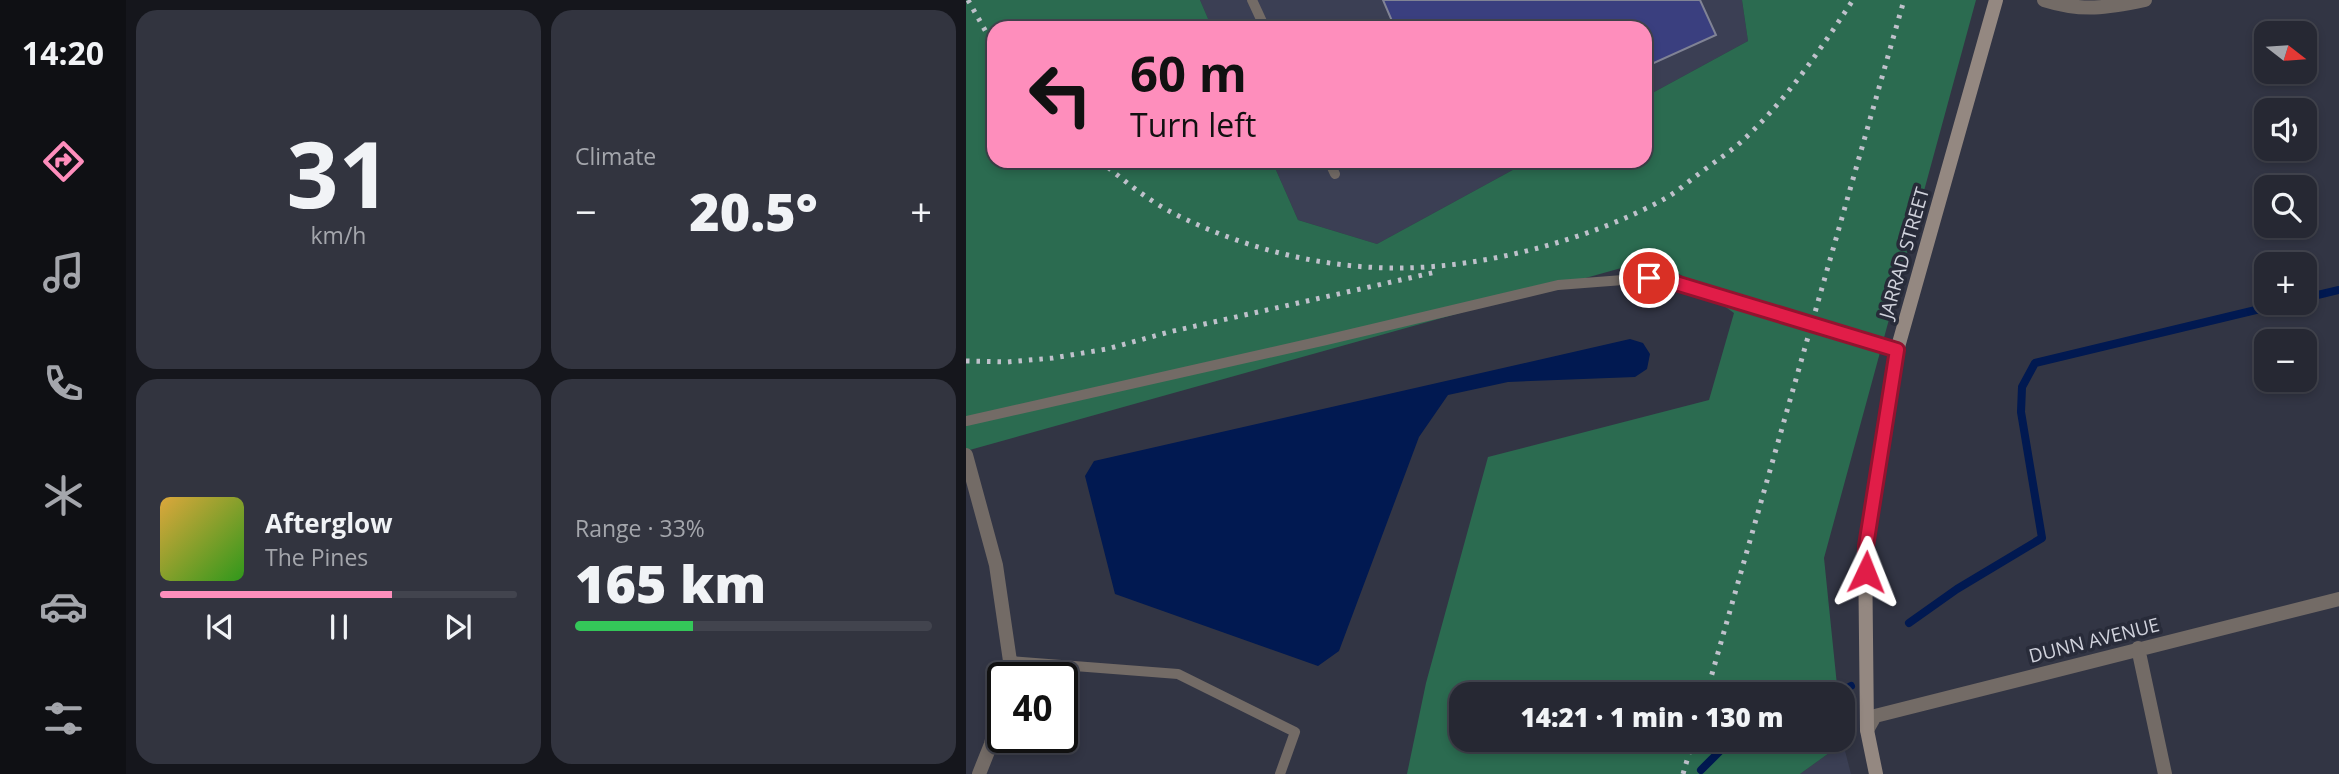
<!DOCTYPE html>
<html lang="en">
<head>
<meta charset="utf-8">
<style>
  :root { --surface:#262833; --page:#32343f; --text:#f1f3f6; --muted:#a4a6ac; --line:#42444e; --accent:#fe8ebc }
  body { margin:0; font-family:"Open Sans",sans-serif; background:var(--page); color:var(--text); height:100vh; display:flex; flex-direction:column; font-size:26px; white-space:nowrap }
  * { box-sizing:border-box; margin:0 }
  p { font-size:23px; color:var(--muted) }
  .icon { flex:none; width:38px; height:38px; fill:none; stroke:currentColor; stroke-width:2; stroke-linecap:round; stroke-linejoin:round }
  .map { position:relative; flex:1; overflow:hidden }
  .drawer { display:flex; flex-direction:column; gap:10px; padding:10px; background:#15161c; width:840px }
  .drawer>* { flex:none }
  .top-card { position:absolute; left:21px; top:21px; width:665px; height:147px; border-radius:21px; box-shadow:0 4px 10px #0003,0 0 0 2px var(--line); background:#fe8ebc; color:#111; overflow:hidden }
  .needle { width:46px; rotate:107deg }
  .fabs { position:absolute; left:1288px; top:21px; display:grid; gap:14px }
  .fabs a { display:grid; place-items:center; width:63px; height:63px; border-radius:14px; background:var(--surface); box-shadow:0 4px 10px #0003,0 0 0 2px var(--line); font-size:35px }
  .speed { position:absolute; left:21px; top:662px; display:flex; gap:14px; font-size:35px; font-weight:700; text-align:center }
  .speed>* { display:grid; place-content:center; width:91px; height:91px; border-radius:50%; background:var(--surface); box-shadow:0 4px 10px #0003,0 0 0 2px var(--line); line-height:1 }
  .speed .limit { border:4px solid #111; border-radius:10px; background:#fff; color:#111 }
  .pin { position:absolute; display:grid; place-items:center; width:60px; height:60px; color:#fff; margin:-30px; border:4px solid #fff; border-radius:50%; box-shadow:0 2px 7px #0007 }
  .me { position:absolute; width:77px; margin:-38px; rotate:2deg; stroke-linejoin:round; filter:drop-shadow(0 0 5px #0008) }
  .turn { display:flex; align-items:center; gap:24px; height:147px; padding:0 28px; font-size:32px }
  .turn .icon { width:91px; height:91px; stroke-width:2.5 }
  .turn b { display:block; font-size:49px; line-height:60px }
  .big { font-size:52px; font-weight:800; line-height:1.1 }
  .drawer .widget { flex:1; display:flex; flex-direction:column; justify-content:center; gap:10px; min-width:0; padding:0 24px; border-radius:21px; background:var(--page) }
  .drawer .dial { align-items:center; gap:0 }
  .dial b { font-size:91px; line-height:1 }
  .song { display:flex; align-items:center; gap:21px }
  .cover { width:84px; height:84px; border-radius:10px; background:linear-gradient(135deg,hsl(40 70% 55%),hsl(110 70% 35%)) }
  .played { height:7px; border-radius:4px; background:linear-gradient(90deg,var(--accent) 65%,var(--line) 65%) }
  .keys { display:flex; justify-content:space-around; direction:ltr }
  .heat { display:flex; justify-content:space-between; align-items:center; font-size:38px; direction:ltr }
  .charge { height:10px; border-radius:5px; background:linear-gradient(90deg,#34c759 33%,var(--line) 0) }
  .drawer .tiles { flex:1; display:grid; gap:10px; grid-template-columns:repeat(2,1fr) }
  .trip { position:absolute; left:483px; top:682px; width:406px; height:70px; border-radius:21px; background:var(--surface); box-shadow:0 4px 10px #0003,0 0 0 2px var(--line); font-weight:800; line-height:70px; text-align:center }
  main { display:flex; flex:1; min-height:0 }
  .menu { display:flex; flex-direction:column; width:126px; justify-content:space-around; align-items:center; background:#0f1014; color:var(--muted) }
  .menu .icon { width:49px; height:49px }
  .menu .active { color:var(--accent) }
  .menu b { font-size:32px; color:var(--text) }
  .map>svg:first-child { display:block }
  .built { fill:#3b3f54 }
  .green { fill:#2b6b50 }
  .water { fill:#011951 }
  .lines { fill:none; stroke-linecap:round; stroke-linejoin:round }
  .stream { stroke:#011951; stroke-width:8 }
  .building { fill:#3a3f7f; stroke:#808395; stroke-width:2 }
  .lane { stroke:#736b66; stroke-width:10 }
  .street { stroke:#736b66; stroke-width:14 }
  .secondary { stroke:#948881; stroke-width:14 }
  .rail { stroke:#bfc1cb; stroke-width:5; stroke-dasharray:3.5 7; stroke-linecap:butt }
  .route-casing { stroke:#92132f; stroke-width:18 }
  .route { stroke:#e11d48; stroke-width:12 }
  .labels { text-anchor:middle; stroke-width:7; stroke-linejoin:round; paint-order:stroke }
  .street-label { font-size:19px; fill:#d0d2dc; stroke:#282b39 }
</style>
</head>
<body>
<main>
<nav class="menu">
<b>14:20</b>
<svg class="icon active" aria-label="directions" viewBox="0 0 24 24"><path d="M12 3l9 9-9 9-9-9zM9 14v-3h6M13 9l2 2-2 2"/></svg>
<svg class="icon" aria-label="music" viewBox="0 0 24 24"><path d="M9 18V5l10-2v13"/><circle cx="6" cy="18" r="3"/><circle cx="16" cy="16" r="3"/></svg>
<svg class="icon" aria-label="phone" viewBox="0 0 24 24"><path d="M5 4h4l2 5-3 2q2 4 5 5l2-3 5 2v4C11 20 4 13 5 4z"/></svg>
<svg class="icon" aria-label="climate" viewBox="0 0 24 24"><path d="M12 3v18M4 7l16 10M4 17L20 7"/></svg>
<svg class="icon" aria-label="car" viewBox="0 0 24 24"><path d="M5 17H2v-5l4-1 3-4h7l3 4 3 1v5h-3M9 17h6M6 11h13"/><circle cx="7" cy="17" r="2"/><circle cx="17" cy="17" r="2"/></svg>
<svg class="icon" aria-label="filters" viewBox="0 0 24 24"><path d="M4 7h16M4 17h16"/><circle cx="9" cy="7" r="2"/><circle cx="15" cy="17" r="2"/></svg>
</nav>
<section class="drawer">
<div class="tiles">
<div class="widget dial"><b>31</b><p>km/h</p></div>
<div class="widget"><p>Climate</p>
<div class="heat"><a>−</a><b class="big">20.5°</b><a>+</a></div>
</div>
<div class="widget">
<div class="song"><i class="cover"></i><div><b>Afterglow</b><p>The Pines</p></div></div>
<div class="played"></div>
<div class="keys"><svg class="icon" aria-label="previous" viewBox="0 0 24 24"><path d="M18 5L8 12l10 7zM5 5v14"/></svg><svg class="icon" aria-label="pause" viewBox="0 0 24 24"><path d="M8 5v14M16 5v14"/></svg><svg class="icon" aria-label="next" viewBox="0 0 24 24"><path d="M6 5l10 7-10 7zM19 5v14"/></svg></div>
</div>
<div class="widget"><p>Range · 33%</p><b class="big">165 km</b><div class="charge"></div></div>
</div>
</section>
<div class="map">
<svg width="1373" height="774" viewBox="0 0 1373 774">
  <rect width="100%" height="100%" fill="#323544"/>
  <path class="built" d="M234 0H776L782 41 679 97V28H246Z
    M306 161H563L411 244 332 220Z
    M877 743 885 774H834Z"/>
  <path class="green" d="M0 0H234L246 28H28V161H306L332 220 411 244 563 161H679V97L782 41 776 0H1010L858 558 872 695H495V740H877V736V743L834 774H441L460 683 522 457 743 400 768 313 691 258 0 451Z"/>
  <path class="water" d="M664 339 677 343 684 354 681 369 669 377 542 382 482 395 453 437 373 651 352 666 149 594 119 476 128 461Z"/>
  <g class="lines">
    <path class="stream" d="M1339 298 1373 290
      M943 623 991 589 1076 538 1055 412 1056 387 1069 363 1319 303
      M867 695 885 686
      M735 770 756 749 776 740"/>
  </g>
  <path class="building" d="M417 0H734L750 35 679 67V28H429Z"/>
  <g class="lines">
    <path class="lane" d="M286 0 299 28
      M363 161 369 174
      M0 421 360 340 592 285 683 278 703 281 931 350
      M44 661 212 674 329 732 314 774"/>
    <path class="street" d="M1078 0C1116 12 1141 8 1179 0
      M0 455 30 565 44 661 41 677
      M1172 648 1199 774
      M901 730 909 716 1373 599
      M13 774 25 744 37 694"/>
    <path class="secondary" d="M910 774 901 730 899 546 928 361 1030 0"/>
    <path class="rail" d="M2 0 28 46
      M134 161C160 182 186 204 217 218 284 250 361 269 436 268 521 267 626 239 700 198 712 191 723 181 734 173 748 162 763 153 776 141 820 101 854 50 887 0
      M0 361 41 362 87 358 141 349 203 332 470 272
      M740 695 938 0
      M717 774 727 740"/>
  </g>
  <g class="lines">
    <defs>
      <path id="route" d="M683 278 703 281 931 350 900 546V572"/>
    </defs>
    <use href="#route" class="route-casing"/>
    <use href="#route" class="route"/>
  </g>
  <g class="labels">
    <g class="street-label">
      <text transform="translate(938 253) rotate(-74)" y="7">JARRAD STREET</text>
      <text transform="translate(1128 640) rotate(-14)" y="7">DUNN AVENUE</text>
    </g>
  </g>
</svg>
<div class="fabs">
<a><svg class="needle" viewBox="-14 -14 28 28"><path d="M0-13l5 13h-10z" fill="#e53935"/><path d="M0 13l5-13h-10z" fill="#a4a6ac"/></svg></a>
<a><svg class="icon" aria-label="sound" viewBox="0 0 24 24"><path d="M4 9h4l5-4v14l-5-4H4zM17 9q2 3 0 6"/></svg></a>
<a><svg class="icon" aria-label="search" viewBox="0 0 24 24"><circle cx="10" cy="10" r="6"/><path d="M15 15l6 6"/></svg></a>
<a>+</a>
<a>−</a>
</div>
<div class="speed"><div class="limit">40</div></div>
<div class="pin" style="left:683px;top:278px;background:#d93025"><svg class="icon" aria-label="arrive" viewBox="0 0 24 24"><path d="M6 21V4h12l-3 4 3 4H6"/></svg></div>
<svg class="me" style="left:900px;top:572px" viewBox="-20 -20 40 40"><path d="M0-17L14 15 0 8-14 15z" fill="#e11d48" stroke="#fff" stroke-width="4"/></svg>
<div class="trip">14:21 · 1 min · 130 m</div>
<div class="top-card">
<div class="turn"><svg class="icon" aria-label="left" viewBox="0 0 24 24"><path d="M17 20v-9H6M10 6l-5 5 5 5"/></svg><div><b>60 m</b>Turn left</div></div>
</div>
</div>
</main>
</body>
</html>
